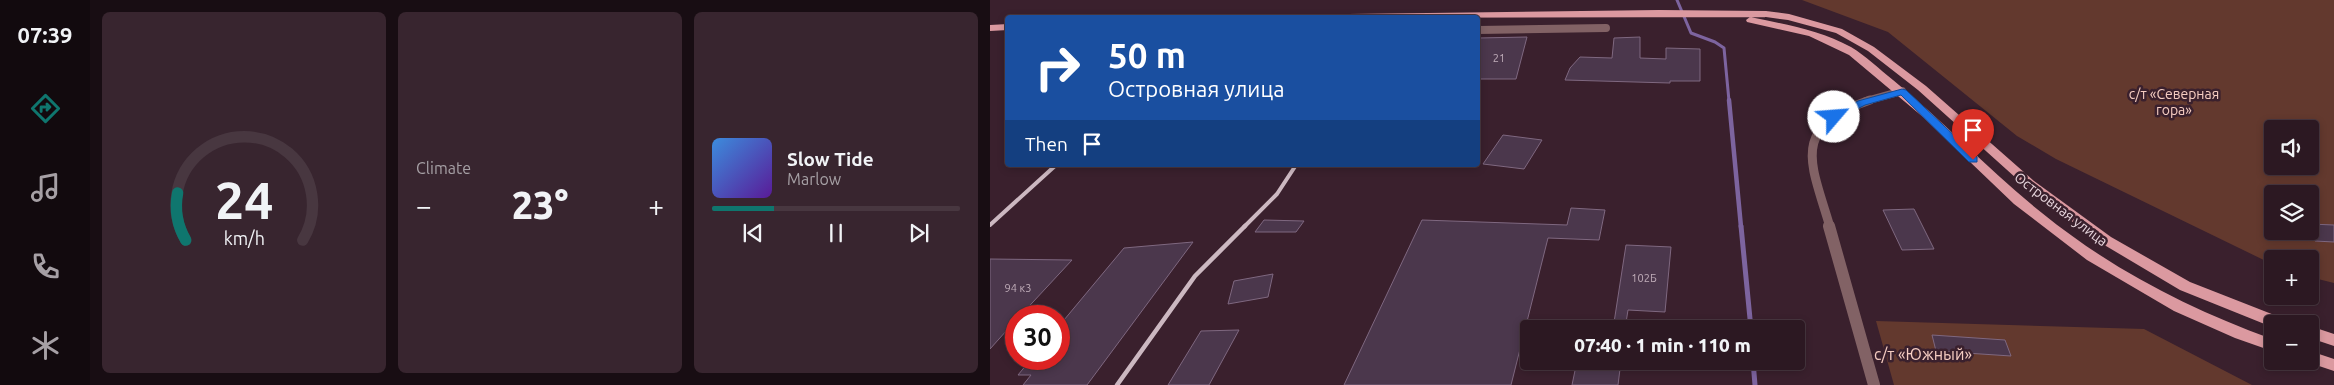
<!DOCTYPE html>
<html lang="en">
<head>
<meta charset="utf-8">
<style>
  :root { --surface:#2c1822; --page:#38252f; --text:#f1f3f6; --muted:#a6a0a5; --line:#483740; --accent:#0f766e }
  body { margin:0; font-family:Ubuntu,sans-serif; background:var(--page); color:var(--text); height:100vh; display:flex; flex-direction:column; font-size:19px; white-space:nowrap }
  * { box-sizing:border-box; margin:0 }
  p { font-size:16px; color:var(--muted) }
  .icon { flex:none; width:28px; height:28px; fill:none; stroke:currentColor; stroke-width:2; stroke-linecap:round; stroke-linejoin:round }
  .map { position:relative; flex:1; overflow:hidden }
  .side { display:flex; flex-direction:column; gap:12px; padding:12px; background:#180d13; width:900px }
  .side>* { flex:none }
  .guide { position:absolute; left:15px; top:15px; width:475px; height:152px; border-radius:5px; box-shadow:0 2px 8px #0003,0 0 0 1px var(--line); background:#1a4fa0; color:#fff; overflow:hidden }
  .buttons { position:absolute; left:1274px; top:120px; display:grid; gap:10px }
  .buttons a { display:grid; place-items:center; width:55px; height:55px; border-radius:5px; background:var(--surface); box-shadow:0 2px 8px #0003,0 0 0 1px var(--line); font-size:25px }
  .speed { position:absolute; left:15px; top:305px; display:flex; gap:10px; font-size:25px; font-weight:700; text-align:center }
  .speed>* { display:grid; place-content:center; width:65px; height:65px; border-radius:50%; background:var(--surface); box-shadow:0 2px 8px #0003,0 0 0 1px var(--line); line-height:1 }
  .speed .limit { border:8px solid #d22; background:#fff; color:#111 }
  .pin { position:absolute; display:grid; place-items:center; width:42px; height:42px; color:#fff; margin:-51px -21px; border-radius:50% 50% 50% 0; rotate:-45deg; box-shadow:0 0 5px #0007 }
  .pin .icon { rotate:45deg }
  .me { position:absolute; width:55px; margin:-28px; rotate:63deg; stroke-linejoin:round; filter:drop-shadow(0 0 4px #0008) }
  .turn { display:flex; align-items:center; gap:18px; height:105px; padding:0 20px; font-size:22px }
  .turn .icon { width:65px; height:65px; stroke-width:2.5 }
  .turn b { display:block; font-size:35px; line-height:42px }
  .then { display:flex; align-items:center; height:48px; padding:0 20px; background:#0003; gap:10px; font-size:19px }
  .big { font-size:38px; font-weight:800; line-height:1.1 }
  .side .card { flex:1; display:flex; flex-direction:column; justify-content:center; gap:8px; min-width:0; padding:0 18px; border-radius:8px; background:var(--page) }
  .side .dial { align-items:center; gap:0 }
  .dial svg { height:130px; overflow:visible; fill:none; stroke:var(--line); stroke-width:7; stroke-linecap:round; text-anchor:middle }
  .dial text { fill:var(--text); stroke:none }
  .song { display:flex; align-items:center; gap:15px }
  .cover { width:60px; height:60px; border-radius:8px; background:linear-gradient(135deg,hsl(210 70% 55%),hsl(270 70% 35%)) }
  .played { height:5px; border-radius:2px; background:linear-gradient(90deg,var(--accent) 25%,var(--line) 25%) }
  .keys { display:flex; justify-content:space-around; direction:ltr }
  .heat { display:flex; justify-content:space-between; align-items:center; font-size:28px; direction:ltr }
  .side .tiles { flex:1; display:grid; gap:12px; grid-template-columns:repeat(3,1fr) }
  .trip { position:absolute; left:530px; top:320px; width:285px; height:50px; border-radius:5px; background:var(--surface); box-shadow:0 2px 8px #0003,0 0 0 1px var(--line); font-weight:800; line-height:50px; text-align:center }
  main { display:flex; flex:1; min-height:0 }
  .tabs { display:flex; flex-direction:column; width:90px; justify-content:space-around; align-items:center; background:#120a0e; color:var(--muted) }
  .tabs .icon { width:35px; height:35px }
  .tabs .selected { color:var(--accent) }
  .tabs b { font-size:22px; color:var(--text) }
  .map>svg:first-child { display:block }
  .green { fill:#63392e; fill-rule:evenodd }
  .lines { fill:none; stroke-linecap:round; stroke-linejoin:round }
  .stream-far2 { stroke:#7d649f; stroke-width:3 }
  .stream-far1 { stroke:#7d649f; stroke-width:4.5 }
  .stream { stroke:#7d649f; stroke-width:5 }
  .building { fill:#4b374c; stroke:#7f6880 }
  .street-far2 { stroke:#826265; stroke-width:8 }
  .street-far1 { stroke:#826265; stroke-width:9 }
  .street { stroke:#826265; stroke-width:12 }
  .primary { fill:#db99a0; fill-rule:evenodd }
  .rail-far1 { stroke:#ccb8c1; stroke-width:4 }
  .rail { stroke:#ccb8c1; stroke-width:4.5 }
  .route { fill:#1a73e8; stroke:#114b97 }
  .labels { text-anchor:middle; stroke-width:5; stroke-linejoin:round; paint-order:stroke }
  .number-label { font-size:11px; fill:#c1aeba }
  .park-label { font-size:14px; fill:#f6cdc2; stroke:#3a202d }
  .street-label { font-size:14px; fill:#e8d6de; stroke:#3a202d }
  .near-park-label { font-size:16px; fill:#f6cdc2; stroke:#3a202d }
</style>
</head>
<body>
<main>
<nav class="tabs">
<b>07:39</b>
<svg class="icon selected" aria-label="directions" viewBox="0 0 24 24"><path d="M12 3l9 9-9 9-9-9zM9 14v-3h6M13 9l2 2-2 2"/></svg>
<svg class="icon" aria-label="music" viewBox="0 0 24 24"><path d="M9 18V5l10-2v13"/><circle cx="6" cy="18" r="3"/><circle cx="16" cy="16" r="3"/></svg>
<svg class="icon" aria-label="phone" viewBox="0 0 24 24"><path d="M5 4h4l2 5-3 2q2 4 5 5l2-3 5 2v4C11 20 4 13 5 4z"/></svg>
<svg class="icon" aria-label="climate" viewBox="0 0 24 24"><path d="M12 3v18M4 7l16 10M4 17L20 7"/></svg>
</nav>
<section class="side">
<div class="tiles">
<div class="card dial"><svg viewBox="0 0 100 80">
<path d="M14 69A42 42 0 1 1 86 69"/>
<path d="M14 69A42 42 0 0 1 9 40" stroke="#0f766e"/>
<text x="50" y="56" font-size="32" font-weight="700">24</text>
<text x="50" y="72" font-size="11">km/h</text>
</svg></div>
<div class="card"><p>Climate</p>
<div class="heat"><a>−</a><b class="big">23°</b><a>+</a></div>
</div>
<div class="card">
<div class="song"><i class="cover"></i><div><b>Slow Tide</b><p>Marlow</p></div></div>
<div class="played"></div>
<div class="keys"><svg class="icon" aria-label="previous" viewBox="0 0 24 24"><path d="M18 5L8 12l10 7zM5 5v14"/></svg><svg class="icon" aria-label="pause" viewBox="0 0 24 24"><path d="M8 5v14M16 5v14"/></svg><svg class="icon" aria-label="next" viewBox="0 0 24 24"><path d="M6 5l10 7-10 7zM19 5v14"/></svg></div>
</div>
</div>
</section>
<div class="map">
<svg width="1344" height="385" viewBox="0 0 1344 385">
  <rect width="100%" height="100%" fill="#3a202d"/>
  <path class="green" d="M812 0H1344V283L1320 277V259H1282V264L1066 159 1027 136 898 32ZM1282 129H1320V166H1282ZM1282 194H1320V231H1282Z
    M886 321 1154 329 1262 385H904Z"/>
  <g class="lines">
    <path class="stream-far2" d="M687 0 701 33 725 42 734 48 739 101"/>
    <path class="stream-far1" d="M739 100 751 227"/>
    <path class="stream" d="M751 226 761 329
      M763 361 765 385"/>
  </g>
  <path class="building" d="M537 37 526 79H488V38Z
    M650 37V58L676 59V48L710 49V81H680V83L575 80 580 68 590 57 622 58 624 38Z
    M513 135 552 140 534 169 493 164Z
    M581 208 615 210 609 240 558 238 521 385H354L432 220 577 225Z
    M924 209 944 249 912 250 893 210Z
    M274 220 314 221 306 232H265Z
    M1320 224 1344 225V242L1325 241 1320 235Z
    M203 242 97 385H33L41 375H28L41 359H69V326L134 248Z
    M636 245 681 247 675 312 638 310 635 329H623Z
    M0 259 82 260 30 316H26V320L0 349Z
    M283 274 278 297 238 304 244 281Z
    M249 330 219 385H178L211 331Z
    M942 335 1015 340 1021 356 946 351Z
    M587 361H631L628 385H582Z"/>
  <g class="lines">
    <path class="street-far2" d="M488 30 616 28
      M876 101 912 91"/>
    <path class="street-far1" d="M840 227C821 162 799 128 880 100"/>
    <path class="street" d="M839 226 884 385"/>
    <path class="primary" d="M669 10 776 11 799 14 852 29 884 47 936 86 1044 181 1121 237 1200 282 1297 320 1300 324H1282V327L1190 290 1111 243 1036 187 928 90 878 51 846 33 798 20 776 17 273 18 277 15Z
      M760 17C794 24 830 30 861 47 876 56 889 69 903 80 955 122 999 171 1052 213 1121 269 1199 309 1282 339V351L1245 338 1184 311 1097 260 1024 204 933 117 859 55 819 36 757 22 756 20Z
      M18 24V30L0 31V25Z
      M1320 326 1344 334V346L1320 338Z
      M1320 351 1344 359V371L1314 361H1320Z"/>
    <path class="rail-far1" d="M0 225 66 165
      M254 227 287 194 306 165"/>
    <path class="rail" d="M127 385 205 276 255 226"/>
  </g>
  <path class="route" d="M912 89 916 90 987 157V162H979L911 95 875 105 848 119H841L839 117 868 101Z"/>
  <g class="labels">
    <g class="number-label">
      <text x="509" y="62">21</text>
      <text x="654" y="282">102Б</text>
      <text x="28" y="292">94 к3</text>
    </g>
    <g class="park-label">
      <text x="1184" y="99">с/т «Северная<tspan x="1184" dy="16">гора»</tspan></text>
    </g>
    <g class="street-label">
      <text transform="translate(1071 209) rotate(37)" y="5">Островная улица</text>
    </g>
    <g class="near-park-label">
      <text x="933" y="360">с/т «Южный»</text>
    </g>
  </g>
</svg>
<div class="buttons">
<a><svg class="icon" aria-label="sound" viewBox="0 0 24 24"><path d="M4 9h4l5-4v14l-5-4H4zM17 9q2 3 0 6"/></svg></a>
<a><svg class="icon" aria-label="layers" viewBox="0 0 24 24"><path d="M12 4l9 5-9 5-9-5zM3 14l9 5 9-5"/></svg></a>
<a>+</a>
<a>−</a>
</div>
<div class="speed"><div class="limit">30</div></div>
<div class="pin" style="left:983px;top:160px;background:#d93025"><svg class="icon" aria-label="arrive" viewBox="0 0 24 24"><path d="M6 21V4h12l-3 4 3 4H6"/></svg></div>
<svg class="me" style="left:844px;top:117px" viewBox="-20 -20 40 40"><circle r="19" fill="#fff"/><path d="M0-13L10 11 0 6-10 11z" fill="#1a73e8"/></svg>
<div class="trip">07:40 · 1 min · 110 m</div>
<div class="guide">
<div class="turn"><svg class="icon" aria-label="right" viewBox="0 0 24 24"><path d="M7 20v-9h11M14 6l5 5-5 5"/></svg><div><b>50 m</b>Островная улица</div></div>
<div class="then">Then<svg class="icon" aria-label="arrive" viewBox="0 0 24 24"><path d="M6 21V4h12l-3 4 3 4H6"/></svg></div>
</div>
</div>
</main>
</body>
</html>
